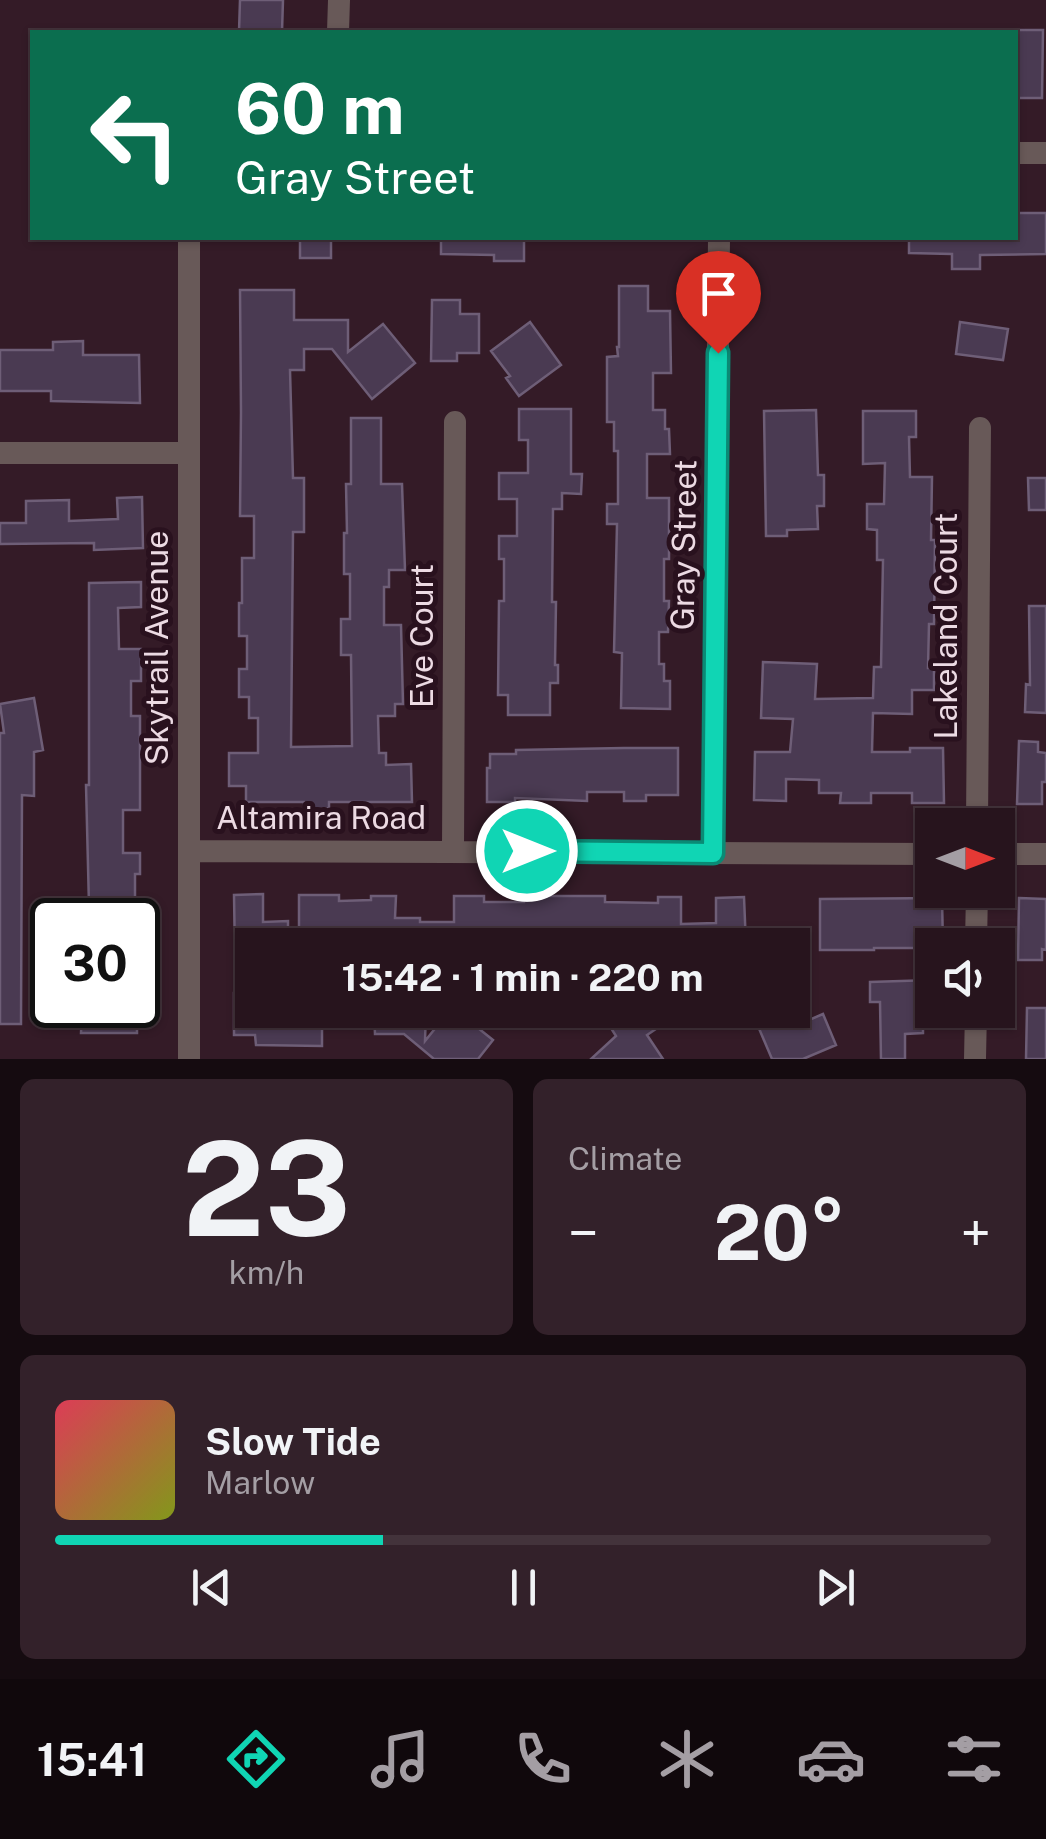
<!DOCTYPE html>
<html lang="en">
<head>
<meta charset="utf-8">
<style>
  :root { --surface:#27141d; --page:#33212a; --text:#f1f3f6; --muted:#a49ea4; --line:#43333b; --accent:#10d5b4 }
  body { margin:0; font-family:"Public Sans",sans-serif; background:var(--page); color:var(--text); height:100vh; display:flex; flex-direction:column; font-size:38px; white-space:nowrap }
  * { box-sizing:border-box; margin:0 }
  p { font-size:32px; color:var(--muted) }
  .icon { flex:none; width:55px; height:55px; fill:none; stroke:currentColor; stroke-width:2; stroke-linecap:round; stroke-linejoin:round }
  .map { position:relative; height:1059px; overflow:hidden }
  .sheet { display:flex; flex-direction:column; gap:20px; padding:20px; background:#150b10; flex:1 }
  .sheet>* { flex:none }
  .banner { position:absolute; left:30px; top:30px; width:988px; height:210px; border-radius:0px; box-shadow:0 2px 8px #0004,0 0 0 2px var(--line); background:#0b6e4f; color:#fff; overflow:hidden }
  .needle { width:65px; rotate:90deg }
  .controls { position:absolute; left:915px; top:808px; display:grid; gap:20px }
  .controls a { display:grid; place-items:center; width:100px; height:100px; border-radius:0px; background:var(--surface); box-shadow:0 2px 8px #0004,0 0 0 2px var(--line); font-size:50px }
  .speed { position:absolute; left:30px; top:898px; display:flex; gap:20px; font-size:50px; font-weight:700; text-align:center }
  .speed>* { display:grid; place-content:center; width:130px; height:130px; border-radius:50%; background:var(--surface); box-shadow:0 2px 8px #0004,0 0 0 2px var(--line); line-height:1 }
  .speed .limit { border:5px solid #111; border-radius:15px; background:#fff; color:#111 }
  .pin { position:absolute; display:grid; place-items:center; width:85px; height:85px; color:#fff; margin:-102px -42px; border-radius:50% 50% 50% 0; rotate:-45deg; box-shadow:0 0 10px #0007 }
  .pin .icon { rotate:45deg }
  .me { position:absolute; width:110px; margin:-55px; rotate:90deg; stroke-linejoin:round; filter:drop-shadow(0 0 8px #0008) }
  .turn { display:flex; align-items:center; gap:35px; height:210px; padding:0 40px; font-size:45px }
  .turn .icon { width:130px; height:130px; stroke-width:2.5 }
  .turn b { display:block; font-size:70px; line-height:85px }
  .big { font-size:75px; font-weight:700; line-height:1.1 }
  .sheet .card { flex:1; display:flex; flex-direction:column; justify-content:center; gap:15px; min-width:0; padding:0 35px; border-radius:15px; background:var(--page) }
  .sheet .dial { align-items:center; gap:0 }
  .dial b { font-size:130px; line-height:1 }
  .song { display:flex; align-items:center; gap:30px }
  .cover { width:120px; height:120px; border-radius:15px; background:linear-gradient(135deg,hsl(350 70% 55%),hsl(70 70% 35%)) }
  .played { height:10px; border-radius:5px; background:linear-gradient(90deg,var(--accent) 35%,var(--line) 35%) }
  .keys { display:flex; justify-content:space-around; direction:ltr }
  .heat { display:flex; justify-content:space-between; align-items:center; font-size:55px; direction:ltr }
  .sheet .tiles { flex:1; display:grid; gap:20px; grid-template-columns:1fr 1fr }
  .card:last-child { grid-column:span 2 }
  .trip { position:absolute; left:235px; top:928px; width:575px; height:100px; border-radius:0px; background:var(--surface); box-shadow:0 2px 8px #0004,0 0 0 2px var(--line); font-weight:700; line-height:100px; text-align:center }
  .dock { display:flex; height:160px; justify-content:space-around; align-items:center; background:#10080c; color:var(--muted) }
  .dock .icon { width:70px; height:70px }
  .dock .current { color:var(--accent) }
  .dock b { font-size:45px; color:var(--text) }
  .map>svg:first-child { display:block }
  .building { fill:#4a3a52; stroke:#6e5e77; stroke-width:2.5 }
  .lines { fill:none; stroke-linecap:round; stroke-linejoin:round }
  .minor { stroke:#685958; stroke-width:22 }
  .route-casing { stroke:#0a8a75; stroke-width:25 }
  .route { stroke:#10d5b4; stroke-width:18 }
  .labels { text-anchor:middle; stroke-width:10; stroke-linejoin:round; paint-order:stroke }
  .street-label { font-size:32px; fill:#ecdae3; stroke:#29111e }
</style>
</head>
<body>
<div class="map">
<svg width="1046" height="1059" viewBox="0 0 1046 1059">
  <rect width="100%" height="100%" fill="#341b27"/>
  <path class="building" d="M240 0H283L282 32H239Z
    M1017 30H1043L1042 98H1015Z
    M1017 213H1046V254L980 255V269H952V254L909 253V238H1017Z
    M300 238H331V258H300Z
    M441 238H524V261H494V255L441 254Z
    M619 286H648V311H670L671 373H653V410H665V429H669L670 454H647V498H669V559H664V601H669L668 632H659V664H664V681H670V709L621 708 622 653 614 652 617 524H607V504H618V451H614V422H607V357L618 356 617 347H619Z
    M240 290H294V320H348V352L383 324 415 363 372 399 332 349H304V370H290L293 478H304V532H293L291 747 352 746 351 655H341V619H350V574H344V533H347L346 484H351V418H381V484H402L405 570H389V587H384V625H401L403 704H395V716H378L379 753H386V765L411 764 412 802H329V808L304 809V802H246V786H229V753H258V718H249V697H239V669H247V636H239V603H242V558H254V516H240L241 412Z
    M432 300H460V314H479V353H457V361H431Z
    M530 322 561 365 519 396 506 378 510 376 491 351Z
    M960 322 1008 329 1003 360 956 354Z
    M83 341V355H139L140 403 51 401V391H0V350H53V342Z
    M519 409H571V474H582L581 494 562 493V509H553L552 602H556L555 665H558V683H550V715H508V695H498L499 601H504V559H499V536H517V499H499V473H528V440H519Z
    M816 410 818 475H824V506H817L818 529 787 530V536H766L764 411Z
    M863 411H916V437H909L910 477H932L931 540H935L934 624H929L928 668H934V690H912V714L873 713 872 752H910V748H943L944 803H912V793H871V803H840L841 793H819V780L786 779V801L754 800 755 752H790L793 719 761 718 763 662 817 664 815 699 873 698 874 667H881L883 560H877V530L867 529V504H884L885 463 863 464Z
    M1028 478H1046V510H1029Z
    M142 497 143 548 94 550V543L0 544V523H26V501L69 500V521L118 519 117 498Z
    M141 582V607L118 608 119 649H141V681H131V716H140V810H123V853H140V874H135V906H89L86 785H89V583Z
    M1029 606H1046V713L1025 712 1026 684 1030 685Z
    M34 698 43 750 34 752V796L22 795 21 1024H0V733H4L0 704Z
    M1019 741 1038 742V752L1046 753V782H1042V804H1017Z
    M624 748H678V795H646V801H624V792H587V801L515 798V802H487V768H490V754H516V750Z
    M263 894V922L288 921V945H252V958H235L234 895Z
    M299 895H339V901L371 900V896H396L395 918H420V922H454V896H484V902H524V896H605V902L658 903V897H681V924L716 923V898L744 897 746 945 549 943V945H325V936H299Z
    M942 898 943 945H932V948H874V950H820V899Z
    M1019 898 1046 899V950L1042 949V960H1018Z
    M932 980V1013L923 1014V1033L905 1034V1059H881L880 1002H870V982Z
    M234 993H252V1010H322V1046L256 1045 255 1035H234Z
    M92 1005H137V1033H81L82 1009H92Z
    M1027 1008H1046V1059H1026Z
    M374 1010H426L425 1041 450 1010H476L468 1020 493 1040 478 1059H434L404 1034H375Z
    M637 1010H684L647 1035 663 1059H591L616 1036 611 1028Z
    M693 1010H805L809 1020 823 1014 836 1045 803 1059H772L752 1012V1025L693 1026Z"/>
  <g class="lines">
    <path class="minor" d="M338 32 339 0
      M1015 153H1046
      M0 453H189
      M977 825 980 428
      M189 851 932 854
      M453 851 455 422
      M713 853 719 238
      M998 854H1046
      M976 945 977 890
      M189 1059V238
      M975 1059 976 1010"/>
  </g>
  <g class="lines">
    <defs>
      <path id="route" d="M527 851 713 853 718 353"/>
    </defs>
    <use href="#route" class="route-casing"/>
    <use href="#route" class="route"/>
  </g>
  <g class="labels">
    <g class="street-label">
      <text transform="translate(684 545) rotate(-89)" y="11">Gray Street</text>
      <text transform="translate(946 626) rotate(-90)" y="11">Lakeland Court</text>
      <text transform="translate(422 636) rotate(-90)" y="11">Eve Court</text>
      <text transform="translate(157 648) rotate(-90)" y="11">Skytrail Avenue</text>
      <text x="321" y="829">Altamira Road</text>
    </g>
  </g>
</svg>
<div class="controls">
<a><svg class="needle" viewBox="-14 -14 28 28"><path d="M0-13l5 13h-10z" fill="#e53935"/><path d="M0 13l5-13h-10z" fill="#a49ea4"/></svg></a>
<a><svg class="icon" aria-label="sound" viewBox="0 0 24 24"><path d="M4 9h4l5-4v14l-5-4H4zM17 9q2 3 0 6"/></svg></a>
</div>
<div class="speed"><div class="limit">30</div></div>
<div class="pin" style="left:718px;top:353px;background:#d93025"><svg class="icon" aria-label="arrive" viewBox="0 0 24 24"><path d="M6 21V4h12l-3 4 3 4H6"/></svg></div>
<svg class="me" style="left:527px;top:851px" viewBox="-20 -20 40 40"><circle r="17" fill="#10d5b4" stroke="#fff" stroke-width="3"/><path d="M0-11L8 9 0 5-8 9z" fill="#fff"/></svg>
<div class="trip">15:42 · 1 min · 220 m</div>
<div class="banner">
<div class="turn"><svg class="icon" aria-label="left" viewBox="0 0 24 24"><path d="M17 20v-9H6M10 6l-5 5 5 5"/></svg><div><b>60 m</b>Gray Street</div></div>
</div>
</div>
<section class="sheet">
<div class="tiles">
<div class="card dial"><b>23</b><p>km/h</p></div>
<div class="card"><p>Climate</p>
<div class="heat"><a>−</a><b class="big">20°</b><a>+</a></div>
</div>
<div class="card">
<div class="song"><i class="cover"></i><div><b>Slow Tide</b><p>Marlow</p></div></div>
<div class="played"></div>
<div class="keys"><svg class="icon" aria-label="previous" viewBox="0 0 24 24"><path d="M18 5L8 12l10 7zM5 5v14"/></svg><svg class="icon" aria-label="pause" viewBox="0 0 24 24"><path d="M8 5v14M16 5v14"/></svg><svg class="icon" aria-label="next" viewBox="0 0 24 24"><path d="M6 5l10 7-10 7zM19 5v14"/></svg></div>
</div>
</div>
</section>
<nav class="dock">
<b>15:41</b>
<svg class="icon current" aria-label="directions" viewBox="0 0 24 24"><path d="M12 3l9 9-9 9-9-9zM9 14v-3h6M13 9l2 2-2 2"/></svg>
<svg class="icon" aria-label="music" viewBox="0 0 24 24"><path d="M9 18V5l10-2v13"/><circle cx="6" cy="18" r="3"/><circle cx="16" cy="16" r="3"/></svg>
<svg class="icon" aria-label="phone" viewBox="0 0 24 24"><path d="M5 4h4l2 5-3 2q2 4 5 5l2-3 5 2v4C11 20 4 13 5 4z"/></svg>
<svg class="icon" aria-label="climate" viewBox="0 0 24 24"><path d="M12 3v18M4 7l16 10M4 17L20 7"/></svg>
<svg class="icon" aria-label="car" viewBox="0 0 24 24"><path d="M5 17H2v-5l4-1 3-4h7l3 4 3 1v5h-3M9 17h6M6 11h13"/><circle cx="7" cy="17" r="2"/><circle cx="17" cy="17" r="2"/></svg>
<svg class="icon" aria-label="filters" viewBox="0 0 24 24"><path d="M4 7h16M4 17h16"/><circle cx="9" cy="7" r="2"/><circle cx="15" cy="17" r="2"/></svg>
</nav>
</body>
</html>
